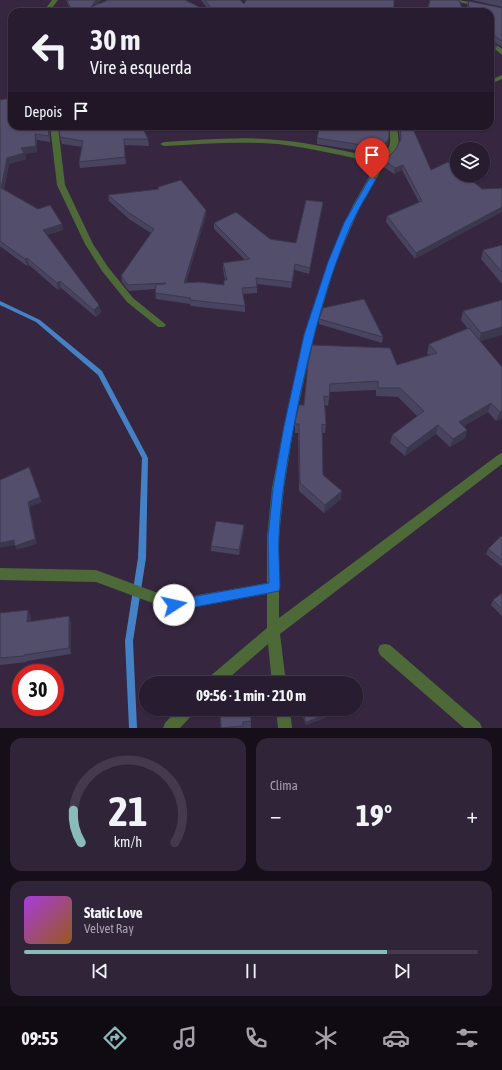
<!DOCTYPE html>
<html lang="pt">
<head>
<meta charset="utf-8">
<style>
  :root { --surface:#281c30; --page:#302538; --text:#f1f3f6; --muted:#a5a1ab; --line:#443a4c; --accent:#8bbbb9 }
  body { margin:0; font-family:"Asap Condensed",sans-serif; background:var(--page); color:var(--text); height:100vh; display:flex; flex-direction:column; font-size:15px; white-space:nowrap }
  * { box-sizing:border-box; margin:0 }
  p { font-size:13px; color:var(--muted) }
  .icon { flex:none; width:22px; height:22px; fill:none; stroke:currentColor; stroke-width:2; stroke-linecap:round; stroke-linejoin:round }
  .map { position:relative; height:728px; overflow:hidden }
  .side { display:flex; flex-direction:column; gap:10px; padding:10px; background:#160f1a; flex:1 }
  .side>* { flex:none }
  .top-card { position:absolute; left:8px; top:8px; width:486px; height:122px; border-radius:12px; box-shadow:0 1px 3px #0004,0 0 0 1px var(--line); background:#281c30; color:var(--text); overflow:hidden }
  .buttons { position:absolute; left:450px; top:142px; display:grid; gap:8px }
  .buttons a { display:grid; place-items:center; width:40px; height:40px; border-radius:50%; background:var(--surface); box-shadow:0 1px 3px #0004,0 0 0 1px var(--line); font-size:20px }
  .speed { position:absolute; left:12px; top:664px; display:flex; gap:8px; font-size:20px; font-weight:700; text-align:center }
  .speed>* { display:grid; place-content:center; width:52px; height:52px; border-radius:50%; background:var(--surface); box-shadow:0 1px 3px #0004,0 0 0 1px var(--line); line-height:1 }
  .speed .limit { border:6px solid #d22; background:#fff; color:#111 }
  .pin { position:absolute; display:grid; place-items:center; width:34px; height:34px; color:#fff; margin:-41px -17px; border-radius:50% 50% 50% 0; rotate:-45deg; box-shadow:0 0 4px #0007 }
  .pin .icon { rotate:45deg }
  .me { position:absolute; width:44px; margin:-22px; rotate:80deg; stroke-linejoin:round; filter:drop-shadow(0 0 3px #0008) }
  .turn { display:flex; align-items:center; gap:14px; height:84px; padding:0 16px; font-size:18px }
  .turn .icon { width:52px; height:52px; stroke-width:2.5 }
  .turn b { display:block; font-size:28px; line-height:34px }
  .then { display:flex; align-items:center; height:38px; padding:0 16px; background:#0003; gap:8px; font-size:15px }
  .big { font-size:30px; font-weight:700; line-height:1.1 }
  .side .tile { flex:1; display:flex; flex-direction:column; justify-content:center; gap:6px; min-width:0; padding:0 14px; border-radius:12px; background:var(--page) }
  .side .dial { align-items:center; gap:0 }
  .dial svg { height:104px; overflow:visible; fill:none; stroke:var(--line); stroke-width:7; stroke-linecap:round; text-anchor:middle }
  .dial text { fill:var(--text); stroke:none }
  .song { display:flex; align-items:center; gap:12px }
  .cover { width:48px; height:48px; border-radius:6px; background:linear-gradient(135deg,hsl(280 70% 55%),hsl(30 70% 35%)) }
  .played { height:4px; border-radius:2px; background:linear-gradient(90deg,var(--accent) 80%,var(--line) 80%) }
  .keys { display:flex; justify-content:space-around; direction:ltr }
  .heat { display:flex; justify-content:space-between; align-items:center; font-size:22px; direction:ltr }
  .side .tiles { flex:1; display:grid; gap:10px; grid-template-columns:1fr 1fr }
  .tile:last-child { grid-column:span 2 }
  .trip { position:absolute; left:139px; top:676px; width:224px; height:40px; border-radius:20px; background:var(--surface); box-shadow:0 1px 3px #0004,0 0 0 1px var(--line); font-weight:700; line-height:40px; text-align:center }
  .tab-bar { display:flex; height:64px; justify-content:space-around; align-items:center; background:#100b13; color:var(--muted) }
  .tab-bar .icon { width:28px; height:28px }
  .tab-bar .current { color:var(--accent) }
  .tab-bar b { font-size:18px; color:var(--text) }
  .map>svg:first-child { display:block }
  .lines { fill:none; stroke-linecap:round; stroke-linejoin:round }
  .stream { fill:#4582c5; fill-rule:evenodd }
  .street { fill:#4d6937; fill-rule:evenodd }
  .wall { fill:#48435e }
  .shaded-wall { fill:#3b374c }
  .building { fill:#544e6d; stroke:#3b374c }
  .route { fill:#1a73e8; stroke:#114b97 }
</style>
</head>
<body>
<div class="map">
<svg width="502" height="728" viewBox="0 0 502 728">
  <rect width="100%" height="100%" fill="#362640"/>
  <g class="lines">
    <path class="stream" d="M0 301 40 320 102 371 148 458 146 558 133 641 137 728H129L125 641 138 558 142 458 98 375 36 322 0 305Z"/>
    <path class="street" d="M52 0H58L49 12H43Z
      M459 0 502 8V12L459 2Z
      M409 8 411 9V11L400 12Z
      M490 40 502 49V55L490 45Z
      M502 75V79L490 84V80Z
      M50 126H58L65 185 93 244 108 267 133 298 164 323 166 325 164 327H158L127 302 102 271 85 244 57 185Z
      M389 126H397L399 144 394 154 385 163 360 207 336 262 314 335 294 426 284 488 279 537V618L498 455 502 453V464L280 634 286 683H272L268 644 223 683H206L208 678 267 628V594L174 611 96 582 0 580V568L96 570 174 599 267 583V537L272 488 284 426 304 335 328 262 352 207 377 163C345 156 311 148 278 144 240 141 202 144 164 146L160 144 164 142C202 140 240 136 278 140 312 143 346 151 380 159 392 146 391 143 389 126Z
      M385 644 390 645 480 723 482 728H464L380 655 378 650 380 645Z
      M178 709H195L193 714 180 728H163L165 723Z
      M276 709H290L292 728H278Z"/>
  </g>
  <path class="wall" d="M66 0H101L98 4 210 12H71Z
    M201 0H240L244 4 394 12H210Z
    M472 0H502V7Z
    M468 1 502 8V47L490 39 462 8H467Z
    M490 40 497 46 495 51 490 52Z
    M0 100 12 126H49L50 142 37 140V152L25 154 26 159 9 164 4 189 63 230 47 235 99 305 101 312 96 317 61 288 58 290 29 265 27 266 1 247H0Z
    M398 126H413V129L431 170 448 162 415 259 386 222 387 216 419 202 402 170 394 174 384 167 385 161 396 149 400 141Z
    M60 137 148 139 149 146 124 145 126 164 80 168 79 162 82 147 62 144Z
    M317 138H389L388 144 379 157 365 154 361 151 317 144Z
    M158 187 206 210V215L186 283 224 285V280H225L223 269V263L245 260 214 229V223L270 239 296 243 322 208 309 274 295 270 291 288 257 284V293L243 294 245 306V312L191 306 190 304 156 299 155 289 129 291 122 282 121 276 151 233 129 219 109 201 108 195 158 190Z
    M502 245V284L481 259 483 250Z
    M502 300 480 342 502 367V418L496 421 488 412 464 426 467 430 465 438 450 447 436 434 405 456 390 443 392 435 417 416 398 397 376 396V390L330 392 328 406 325 405 326 425 325 433H322L323 475 341 499 324 513 299 491 298 433H295V422L304 405 308 364 397 365 429 355 427 353 429 344 468 329 461 320 463 311Z
    M319 319 383 337 382 343 319 324Z
    M244 525V530L239 555 211 551V546Z
    M502 537V567L486 554 488 549Z
    M502 593V616L491 605 493 600Z
    M0 613 31 617 30 622 69 616 71 623V654L27 661V662L0 665Z
    M220 709 251 721V728H221Z
    M300 709H328L330 713 329 716 306 725Z"/>
  <path class="shaded-wall" d="M96 0H101L92 12 91 7Z
    M35 134 37 140V152L25 154 26 159 9 164 3 194 1 188 7 158 21 148Z
    M389 138 388 144 379 157 380 152Z
    M403 165 402 170 394 174 395 168Z
    M323 202 322 208 309 274 310 268Z
    M502 207V212L415 259 416 253Z
    M206 210V215L184 289V283Z
    M62 224 63 230 44 236 43 230Z
    M27 258 29 265 27 266 25 259Z
    M295 264V270L291 288Z
    M60 281 61 288 58 290 57 283Z
    M99 305 101 312 96 317 94 310Z
    M502 327V335L479 342 481 333Z
    M491 403 488 412 456 430 459 422Z
    M502 411V418L496 421 500 412Z
    M438 425 436 434 405 456 407 448Z
    M467 430 465 438 450 447 453 439Z
    M342 491 341 499 324 513 325 505Z
    M40 497 42 502 30 507 37 544 17 550 15 546 28 502Z
    M244 525V530L239 555V550Z
    M14 540 16 545 0 548V543Z
    M28 610 31 617 30 629 27 622Z
    M69 616 71 623V654L69 648Z
    M330 713 329 716 306 725V722Z"/>
  <path class="building" d="M67 0H96L91 7 108 0H185L210 12H72Z
    M205 0H240L244 4 246 0H394V12H214Z
    M430 0H459L462 8H469L468 1 502 8V41L491 33 490 38V12H427Z
    M490 40 497 46H490Z
    M10 77H12V83Z
    M12 98V126H48L49 136 35 134 36 146 21 148 24 153 7 158 1 188 38 209 50 205 62 224 43 230 99 305 94 310 60 281 57 283 27 258 25 259 0 241V100Z
    M59 126H142L148 139H124L125 157 79 162 83 141 60 137Z
    M320 126H389V138L380 152 366 148 362 145 317 138Z
    M400 126H413V129L431 170 448 162 457 168V175H465L482 189 502 188V207L416 253 387 216 422 201 403 165 395 168 385 161 396 149 401 139Z
    M181 180 206 210 184 283 199 282 224 285V280H227L223 263 250 259 214 223 236 212 270 239 296 243 306 200 323 202 310 268 295 264 292 282 256 278 257 287 242 288 245 306 190 300 191 298 155 293 156 285 165 284 166 283 128 285 121 276 154 229 129 213 108 195 159 189 158 187Z
    M502 245V272L483 250Z
    M364 299 383 337 319 319 323 308Z
    M502 300V327L481 333 463 311Z
    M469 328 502 367V411L500 412 491 403 459 422 467 430 453 439 438 425 407 448 392 435 424 411 400 388H378V381L330 384 329 397 324 396 326 425 322 424 323 475 342 491 325 505 300 483 299 424H295V422L299 405H304L308 364 312 345 390 348 397 365 437 353 429 344Z
    M29 467 40 497 28 502 35 539 15 546 14 540 0 543V480Z
    M216 521 244 525 239 550 211 546Z
    M501 536 502 537V560L488 549Z
    M502 593V609L493 600Z
    M28 610 27 622 69 616V648L24 655V656L0 658V613Z
    M241 678V683H218V680Z
    M220 709H250L251 721 243 722V726L221 728Z
    M302 709H328L330 713 306 722Z"/>
  <path class="route" d="M372 177 376 179C368 194 358 209 351 225 327 280 313 337 300 395 291 441 281 489 279 536 278 553 280 570 280 587L279 591 174 611 170 609 168 605 170 602 174 600 269 583 268 537 273 488 284 426 304 335 328 262 344 223 369 179Z"/>
</svg>
<div class="buttons">
<a><svg class="icon" aria-label="layers" viewBox="0 0 24 24"><path d="M12 4l9 5-9 5-9-5zM3 14l9 5 9-5"/></svg></a>
</div>
<div class="speed"><div class="limit">30</div></div>
<div class="pin" style="left:372px;top:179px;background:#d93025"><svg class="icon" aria-label="arrive" viewBox="0 0 24 24"><path d="M6 21V4h12l-3 4 3 4H6"/></svg></div>
<svg class="me" style="left:174px;top:605px" viewBox="-20 -20 40 40"><circle r="19" fill="#fff"/><path d="M0-13L10 11 0 6-10 11z" fill="#1a73e8"/></svg>
<div class="trip">09:56 · 1 min · 210 m</div>
<div class="top-card">
<div class="turn"><svg class="icon" aria-label="left" viewBox="0 0 24 24"><path d="M17 20v-9H6M10 6l-5 5 5 5"/></svg><div><b>30 m</b>Vire à esquerda</div></div>
<div class="then">Depois<svg class="icon" aria-label="arrive" viewBox="0 0 24 24"><path d="M6 21V4h12l-3 4 3 4H6"/></svg></div>
</div>
</div>
<section class="side">
<div class="tiles">
<div class="tile dial"><svg viewBox="0 0 100 80">
<path d="M14 69A42 42 0 1 1 86 69"/>
<path d="M14 69A42 42 0 0 1 8 44" stroke="#8bbbb9"/>
<text x="50" y="56" font-size="32" font-weight="700">21</text>
<text x="50" y="72" font-size="11">km/h</text>
</svg></div>
<div class="tile"><p>Clima</p>
<div class="heat"><a>−</a><b class="big">19°</b><a>+</a></div>
</div>
<div class="tile">
<div class="song"><i class="cover"></i><div><b>Static Love</b><p>Velvet Ray</p></div></div>
<div class="played"></div>
<div class="keys"><svg class="icon" aria-label="previous" viewBox="0 0 24 24"><path d="M18 5L8 12l10 7zM5 5v14"/></svg><svg class="icon" aria-label="pause" viewBox="0 0 24 24"><path d="M8 5v14M16 5v14"/></svg><svg class="icon" aria-label="next" viewBox="0 0 24 24"><path d="M6 5l10 7-10 7zM19 5v14"/></svg></div>
</div>
</div>
</section>
<nav class="tab-bar">
<b>09:55</b>
<svg class="icon current" aria-label="directions" viewBox="0 0 24 24"><path d="M12 3l9 9-9 9-9-9zM9 14v-3h6M13 9l2 2-2 2"/></svg>
<svg class="icon" aria-label="music" viewBox="0 0 24 24"><path d="M9 18V5l10-2v13"/><circle cx="6" cy="18" r="3"/><circle cx="16" cy="16" r="3"/></svg>
<svg class="icon" aria-label="phone" viewBox="0 0 24 24"><path d="M5 4h4l2 5-3 2q2 4 5 5l2-3 5 2v4C11 20 4 13 5 4z"/></svg>
<svg class="icon" aria-label="climate" viewBox="0 0 24 24"><path d="M12 3v18M4 7l16 10M4 17L20 7"/></svg>
<svg class="icon" aria-label="car" viewBox="0 0 24 24"><path d="M5 17H2v-5l4-1 3-4h7l3 4 3 1v5h-3M9 17h6M6 11h13"/><circle cx="7" cy="17" r="2"/><circle cx="17" cy="17" r="2"/></svg>
<svg class="icon" aria-label="filters" viewBox="0 0 24 24"><path d="M4 7h16M4 17h16"/><circle cx="9" cy="7" r="2"/><circle cx="15" cy="17" r="2"/></svg>
</nav>
</body>
</html>
